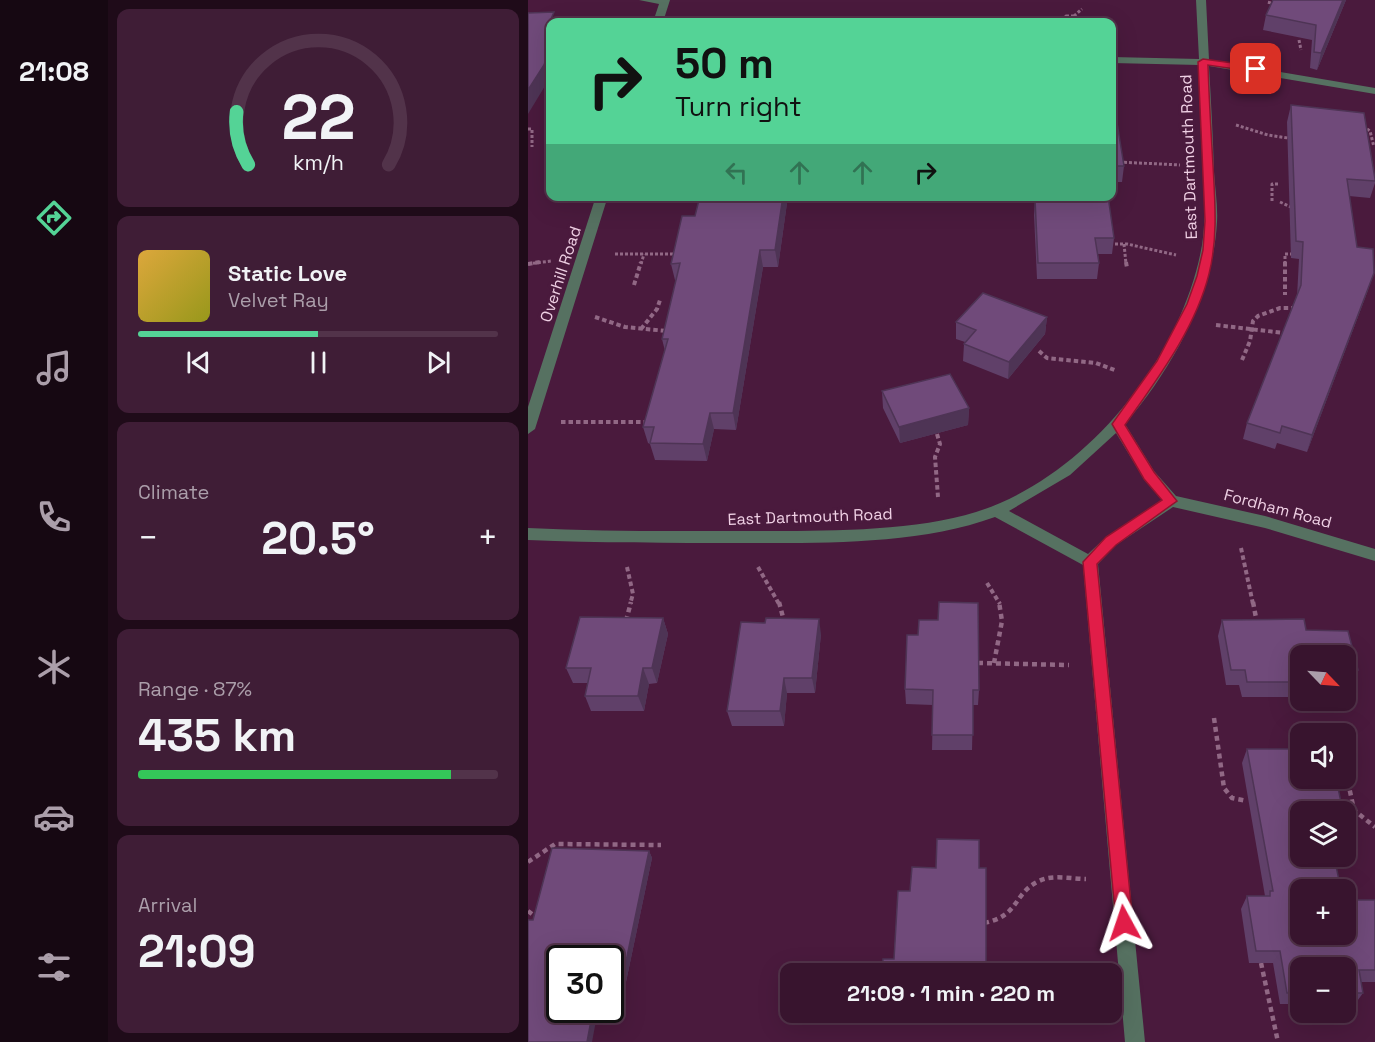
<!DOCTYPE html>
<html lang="en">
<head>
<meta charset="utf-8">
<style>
  :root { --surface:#38142e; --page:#3f1d36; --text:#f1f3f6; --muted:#ab9eaa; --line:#52334a; --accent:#54d396 }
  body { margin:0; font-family:"Space Grotesk",sans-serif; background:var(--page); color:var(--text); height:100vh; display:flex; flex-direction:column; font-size:22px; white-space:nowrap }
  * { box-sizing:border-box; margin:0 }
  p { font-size:20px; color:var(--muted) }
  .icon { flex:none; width:33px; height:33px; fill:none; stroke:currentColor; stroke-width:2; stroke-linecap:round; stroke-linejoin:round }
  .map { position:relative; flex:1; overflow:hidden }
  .details { display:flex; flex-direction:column; gap:9px; padding:9px; background:#1f0b19; width:420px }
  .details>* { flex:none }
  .guide { position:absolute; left:18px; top:18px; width:570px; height:183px; border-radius:12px; box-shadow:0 6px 24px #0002,0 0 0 2px var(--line); background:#54d396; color:#111; overflow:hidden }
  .needle { width:39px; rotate:115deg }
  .tools { position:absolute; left:762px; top:645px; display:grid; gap:12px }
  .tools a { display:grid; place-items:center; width:66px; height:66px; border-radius:12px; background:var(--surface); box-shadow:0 6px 24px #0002,0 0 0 2px var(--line); font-size:30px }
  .speed { position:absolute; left:18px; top:945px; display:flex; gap:12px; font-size:30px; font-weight:700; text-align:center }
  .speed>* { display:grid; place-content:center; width:78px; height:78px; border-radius:50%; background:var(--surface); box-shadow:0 6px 24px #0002,0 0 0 2px var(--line); line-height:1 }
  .speed .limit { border:3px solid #111; border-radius:9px; background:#fff; color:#111 }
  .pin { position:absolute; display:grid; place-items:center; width:51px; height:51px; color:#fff; margin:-26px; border-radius:12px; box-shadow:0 3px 9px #0006 }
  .me { position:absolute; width:66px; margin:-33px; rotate:355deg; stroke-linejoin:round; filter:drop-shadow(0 0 4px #0008) }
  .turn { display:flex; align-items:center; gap:21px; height:126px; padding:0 30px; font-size:27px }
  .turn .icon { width:78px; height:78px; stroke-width:2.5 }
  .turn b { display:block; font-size:42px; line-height:51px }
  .lanes { display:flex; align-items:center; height:57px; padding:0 30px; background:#0003; justify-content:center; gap:30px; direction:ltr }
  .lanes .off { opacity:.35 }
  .big { font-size:45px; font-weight:600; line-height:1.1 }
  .details .card { flex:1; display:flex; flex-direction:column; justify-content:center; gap:9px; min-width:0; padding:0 21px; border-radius:12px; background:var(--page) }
  .details .dial { align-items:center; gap:0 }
  .dial svg { height:156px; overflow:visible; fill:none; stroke:var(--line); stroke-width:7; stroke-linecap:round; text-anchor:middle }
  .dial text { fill:var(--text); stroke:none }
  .song { display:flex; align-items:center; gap:18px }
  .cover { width:72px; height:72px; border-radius:9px; background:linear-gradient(135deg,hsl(40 70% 55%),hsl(60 70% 35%)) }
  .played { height:6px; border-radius:3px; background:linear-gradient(90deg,var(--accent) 50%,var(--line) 50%) }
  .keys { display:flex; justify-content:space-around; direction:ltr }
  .heat { display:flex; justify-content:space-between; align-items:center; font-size:33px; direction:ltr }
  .charge { height:9px; border-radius:4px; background:linear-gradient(90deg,#34c759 87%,var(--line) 0) }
  .trip { position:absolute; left:252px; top:963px; width:342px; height:60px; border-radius:12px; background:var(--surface); box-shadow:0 6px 24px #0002,0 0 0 2px var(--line); font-weight:600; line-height:60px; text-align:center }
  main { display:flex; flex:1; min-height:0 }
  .tab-bar { display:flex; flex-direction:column; width:108px; justify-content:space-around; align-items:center; background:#160812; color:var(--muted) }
  .tab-bar .icon { width:42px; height:42px }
  .tab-bar .selected { color:var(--accent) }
  .tab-bar b { font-size:27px; color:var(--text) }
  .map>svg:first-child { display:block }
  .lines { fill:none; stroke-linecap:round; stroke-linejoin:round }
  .path-far2 { stroke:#916885; stroke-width:3; stroke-dasharray:3 2; stroke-linecap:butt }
  .path-far1 { stroke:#916885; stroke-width:4; stroke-dasharray:4.5 3; stroke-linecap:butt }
  .path { stroke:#916885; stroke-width:4.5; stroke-dasharray:5 4; stroke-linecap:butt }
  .minor { fill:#567161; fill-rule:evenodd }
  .wall { fill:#604069 }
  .shaded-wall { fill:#4e3455 }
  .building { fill:#704a7a; stroke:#4e3455; stroke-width:1.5 }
  .route { fill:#e11d48; stroke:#92132f; stroke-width:1.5 }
  .labels { text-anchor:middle; stroke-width:6; stroke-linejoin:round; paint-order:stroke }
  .street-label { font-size:16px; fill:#efd0e4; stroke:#4a1a3d }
</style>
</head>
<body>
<main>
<nav class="tab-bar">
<b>21:08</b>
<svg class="icon selected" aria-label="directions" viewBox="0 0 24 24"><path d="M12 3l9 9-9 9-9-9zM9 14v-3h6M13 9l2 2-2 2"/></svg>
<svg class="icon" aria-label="music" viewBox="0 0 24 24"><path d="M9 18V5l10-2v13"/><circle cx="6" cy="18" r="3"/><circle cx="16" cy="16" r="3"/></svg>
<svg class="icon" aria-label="phone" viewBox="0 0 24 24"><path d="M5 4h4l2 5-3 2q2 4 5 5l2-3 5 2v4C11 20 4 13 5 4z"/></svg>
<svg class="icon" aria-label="climate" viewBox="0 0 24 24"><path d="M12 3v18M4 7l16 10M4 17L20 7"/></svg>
<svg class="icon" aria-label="car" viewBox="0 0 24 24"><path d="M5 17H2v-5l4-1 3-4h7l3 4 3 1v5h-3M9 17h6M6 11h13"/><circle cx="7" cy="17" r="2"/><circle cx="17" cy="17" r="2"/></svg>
<svg class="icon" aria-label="filters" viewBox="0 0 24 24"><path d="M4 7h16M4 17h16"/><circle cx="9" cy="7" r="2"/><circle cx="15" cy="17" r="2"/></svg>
</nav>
<section class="details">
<div class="card dial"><svg viewBox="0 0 100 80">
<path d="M14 69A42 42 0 1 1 86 69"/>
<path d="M14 69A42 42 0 0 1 8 42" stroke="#54d396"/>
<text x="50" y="56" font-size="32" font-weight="700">22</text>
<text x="50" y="72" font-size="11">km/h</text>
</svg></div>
<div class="card">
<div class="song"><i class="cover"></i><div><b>Static Love</b><p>Velvet Ray</p></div></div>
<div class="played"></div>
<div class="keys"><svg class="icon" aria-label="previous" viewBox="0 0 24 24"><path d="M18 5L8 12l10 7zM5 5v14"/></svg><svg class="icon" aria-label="pause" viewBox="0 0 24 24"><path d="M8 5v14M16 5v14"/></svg><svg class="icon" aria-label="next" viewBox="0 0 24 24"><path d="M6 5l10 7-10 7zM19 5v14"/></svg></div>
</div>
<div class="card"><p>Climate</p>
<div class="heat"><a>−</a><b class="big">20.5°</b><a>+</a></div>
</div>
<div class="card"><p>Range · 87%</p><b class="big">435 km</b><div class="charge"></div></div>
<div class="card"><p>Arrival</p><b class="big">21:09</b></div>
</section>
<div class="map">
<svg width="847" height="1042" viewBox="0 0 847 1042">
  <rect width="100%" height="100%" fill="#4a1a3d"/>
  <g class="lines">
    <path class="path-far2" d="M741 4 742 0
      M538 16H546L550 20 541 22 536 19Z
      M546 16 554 9
      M393 18V22
      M771 40 773 50
      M708 125 740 135 760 138
      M835 126 842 131 846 147
      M0 129H4V147
      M591 162 652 165
      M744 201V184H751
      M752 202 765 208
      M582 244H599L648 255
      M596 244 598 264
      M87 254H148
      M0 264 23 261
      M113 264 116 254
      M757 264V254H763"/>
    <path class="path-far1" d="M598 262 599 268
      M757 262V295
      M0 264 12 262
      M106 285 113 262
      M67 317 97 327 139 331
      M688 325 756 333
      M113 329 129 309 132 300
      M511 351 519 358 568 363 589 371
      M714 360 722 341 725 321 730 316 752 308H770
      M33 422H121
      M409 434 412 444 407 457 410 497
      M713 548 725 604
      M99 567 105 594 102 604
      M230 567 251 604
      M459 583 472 604"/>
    <path class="path" d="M251 602 256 621
      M725 602 729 623
      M98 621 103 602
      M450 663 541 665
      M466 663 474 621 471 602
      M686 718 696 788 704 798 719 801
      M818 773 826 810 847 827
      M0 862 27 844 133 845
      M0 911 9 918
      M456 923C492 916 485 893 511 881 525 874 543 879 558 879
      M733 963 750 1042"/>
    <path class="minor" d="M111 0H142L135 22H125L131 4Z
      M668 0H678L681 60 847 88V94L681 66C683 102 685 137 686 172 687 188 690 206 689 222 685 296 644 369 597 424L626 471 648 496 737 516 847 549V561L737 528 645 507 588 545 570 564 617 1042H597L555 565 467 517C390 545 295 543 214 543 143 543 71 543 0 540V528C75 532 150 531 225 531 293 531 384 532 448 512 558 478 655 356 674 245 678 220 676 195 675 170 674 135 672 100 671 65L584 63V57L671 59ZM588 433 616 479 634 500 578 537 560 554 481 511 542 475Z
      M68 196H80L7 429 0 434V407Z"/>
  </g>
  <path class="wall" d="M745 0H818L789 70 782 68 784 40 735 30 738 15Z
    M584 98 596 166 594 182H584Z
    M763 105 847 179V183L842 198 821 196 829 247 840 290 779 452 749 443 747 449 715 439 719 423 769 297 771 259 763 258 759 122Z
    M260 196 250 267H235L208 430 186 429 179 461 127 460 122 444 120 443 115 427 137 351 134 339 148 280H147L143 264 167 216Z
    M517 196H580L586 238 584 254H570L571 263 569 279H509L506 215 507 199H517Z
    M519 317 517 334 480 379 435 361 436 344 437 342 428 339V322Z
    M354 391 441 408 440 425 372 443 355 408Z
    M135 618 140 634 129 683 121 684 116 711H63L57 696 60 683H45L38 668Z
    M776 619 778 630 820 631 830 670 823 685H818V656H772V697H714L711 685H698L690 636 694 620Z
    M293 634 287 693H259L256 726H204L199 711Z
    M377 689 451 690 450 705H445L444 750H404L405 705 378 704Z
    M719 749 772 812V934L847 900V982H833L835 993 827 1004H818V968H772V1004H752L745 963H721L713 909 719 896H737L714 763Z
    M121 851 124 858 94 1001 82 1000V958H32L5 920Z
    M451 868 458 963 457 974H354L366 959Z
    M353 1012H441V1022L354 1020Z"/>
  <path class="shaded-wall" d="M815 0H818L789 70 793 53Z
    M22 48V75L20 81 0 114V90Z
    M255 196H260L250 267 247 250Z
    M232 250 235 267 208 430 205 413Z
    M846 273 840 290 779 452 784 435Z
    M519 317 517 334 480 379 481 362Z
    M441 408 440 425 372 443 371 427Z
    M182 413 186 429 179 461 175 444Z
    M135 618 140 634 129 683 124 668Z
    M291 619 293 634 287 693 284 678Z
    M115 668 121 684 116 711 110 696Z
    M256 678 259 693 256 726 252 711Z
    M121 851 124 858 94 1001 91 995Z
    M65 1010H70L64 1042H59Z"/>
  <path class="building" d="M745 0H815L793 53 786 52 788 25 738 15Z
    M26 12 23 19H34L33 22H22V48L16 65 0 90V13Z
    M584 98H585L596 166H584Z
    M763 105 836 113 847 179V181L819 179 829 247 845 249 846 273 784 435 754 426 752 433 719 423 773 285 775 242 768 241Z
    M172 196H255L247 250H232L205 413H182L175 444 122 443 126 427H115L140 339H134L152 263 143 264 154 216H167Z
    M519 196H580L586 238H567L571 263H510L507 199H519Z
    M455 293 519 317 481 362 436 344 448 330 428 322Z
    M422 374 441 408 371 427 354 391Z
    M411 602 450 603 451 690H445V735H404L405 690 377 689 379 635H390L391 620H410Z
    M52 617 135 618 124 668H115L110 696H57L63 668H38Z
    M238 618 291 619 284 678H256L252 711H199L213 622 237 623Z
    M776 619 778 630 820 631 830 670H818V656H772V682H719L717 670H703L694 620Z
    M719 749H772V778H808L815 812H772V856H806L813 890H772V934H818V900H847V970H831L835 993H818V968H772V993H759L752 951H728L719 896H742V891H745Z
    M409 839 451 840V868H458V963L441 962V974H354L355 959H366L370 891H382L384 867 408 868Z
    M24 848 121 851 91 995 82 994V958H32V1010H65L59 1042H0V920H5Z"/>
  <path class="route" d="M675 59 728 66 733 69 728 72 680 65C681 99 683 132 685 165 687 202 690 238 681 274 667 330 629 379 597 425L626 472 649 501 588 545 569 564 605 923 602 929 596 931 590 929 588 923 555 562 578 537 634 500 616 479 584 424 629 361 659 304 669 276 675 250 677 221 670 62Z"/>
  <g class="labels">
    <g class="street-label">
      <text transform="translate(660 157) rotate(-92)" y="6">East Dartmouth Road</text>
      <text transform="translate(32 274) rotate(-72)" y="6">Overhill Road</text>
      <text transform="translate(750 508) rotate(15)" y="6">Fordham Road</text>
      <text transform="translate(282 516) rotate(-2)" y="6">East Dartmouth Road</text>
    </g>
  </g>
</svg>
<div class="tools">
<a><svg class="needle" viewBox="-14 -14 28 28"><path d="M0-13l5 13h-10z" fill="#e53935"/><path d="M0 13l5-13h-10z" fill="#ab9eaa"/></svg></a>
<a><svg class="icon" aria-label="sound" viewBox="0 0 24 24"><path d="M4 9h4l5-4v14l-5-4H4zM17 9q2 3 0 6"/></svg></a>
<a><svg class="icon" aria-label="layers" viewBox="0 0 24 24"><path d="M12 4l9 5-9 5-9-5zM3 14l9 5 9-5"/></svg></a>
<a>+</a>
<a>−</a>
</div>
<div class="speed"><div class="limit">30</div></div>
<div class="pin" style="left:728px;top:69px;background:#d93025"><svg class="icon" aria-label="arrive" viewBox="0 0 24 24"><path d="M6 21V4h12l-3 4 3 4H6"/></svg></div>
<svg class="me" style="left:596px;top:923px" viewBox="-20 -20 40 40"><path d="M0-17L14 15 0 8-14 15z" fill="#e11d48" stroke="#fff" stroke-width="4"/></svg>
<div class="trip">21:09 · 1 min · 220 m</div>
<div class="guide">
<div class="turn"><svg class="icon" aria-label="right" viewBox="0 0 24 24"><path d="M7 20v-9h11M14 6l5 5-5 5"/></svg><div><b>50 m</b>Turn right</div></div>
<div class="lanes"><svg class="icon off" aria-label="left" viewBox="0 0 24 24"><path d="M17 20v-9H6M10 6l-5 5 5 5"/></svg><svg class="icon off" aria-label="ahead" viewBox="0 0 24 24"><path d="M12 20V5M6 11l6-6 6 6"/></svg><svg class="icon off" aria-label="ahead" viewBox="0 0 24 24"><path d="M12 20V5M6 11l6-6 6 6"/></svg><svg class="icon" aria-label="right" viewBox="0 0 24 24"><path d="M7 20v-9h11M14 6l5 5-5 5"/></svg></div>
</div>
</div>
</main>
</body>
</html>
